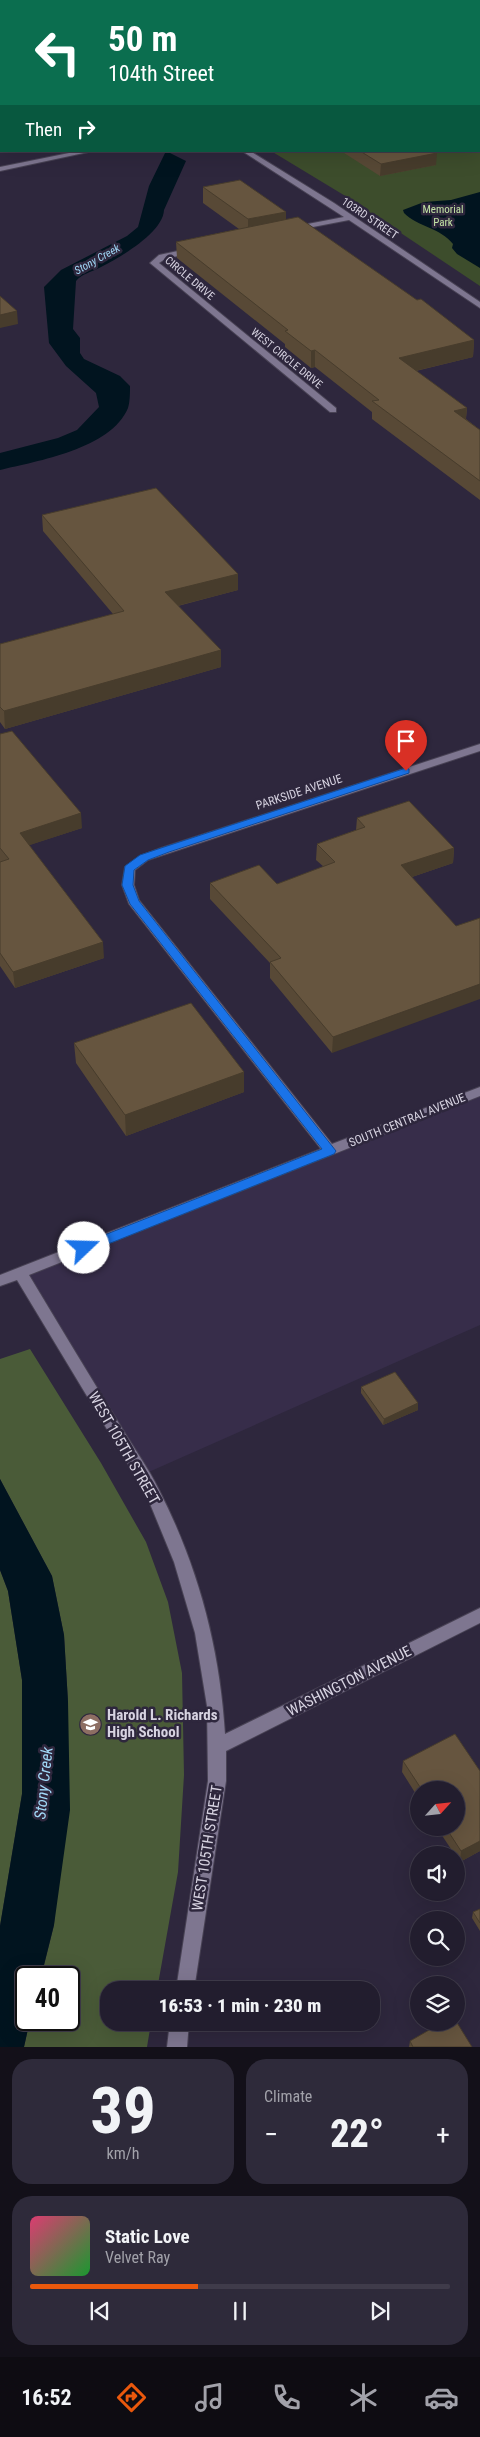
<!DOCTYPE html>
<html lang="en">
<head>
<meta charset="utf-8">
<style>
  :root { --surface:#221d2e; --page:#2e2a3a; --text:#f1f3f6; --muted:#a2a2aa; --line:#3f3b4a; --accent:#ea580c }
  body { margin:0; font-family:"Roboto Condensed",sans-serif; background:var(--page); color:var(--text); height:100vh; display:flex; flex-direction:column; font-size:19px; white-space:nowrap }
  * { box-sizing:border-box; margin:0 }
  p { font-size:16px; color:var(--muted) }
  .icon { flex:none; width:28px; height:28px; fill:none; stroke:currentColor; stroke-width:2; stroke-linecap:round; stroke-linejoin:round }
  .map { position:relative; height:2047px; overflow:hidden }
  .sheet { display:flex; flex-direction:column; gap:12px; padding:12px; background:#131019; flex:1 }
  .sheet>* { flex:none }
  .top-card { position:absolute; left:0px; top:0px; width:480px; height:152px; box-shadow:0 5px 20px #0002,0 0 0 1px var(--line); background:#0b6e4f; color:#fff; overflow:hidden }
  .needle { width:32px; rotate:63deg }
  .tools { position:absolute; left:410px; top:1781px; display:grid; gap:10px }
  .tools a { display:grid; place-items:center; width:55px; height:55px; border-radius:50%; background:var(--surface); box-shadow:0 5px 20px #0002,0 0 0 1px var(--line); font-size:25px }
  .speed { position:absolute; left:15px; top:1966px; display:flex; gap:10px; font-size:25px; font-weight:700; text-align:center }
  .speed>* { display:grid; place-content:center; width:65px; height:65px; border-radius:50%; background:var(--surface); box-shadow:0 5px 20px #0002,0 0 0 1px var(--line); line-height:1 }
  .speed .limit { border:2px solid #111; border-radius:8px; background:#fff; color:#111 }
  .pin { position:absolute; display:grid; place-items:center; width:42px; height:42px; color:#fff; margin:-51px -21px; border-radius:50% 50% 50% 0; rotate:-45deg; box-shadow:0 0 5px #0007 }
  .pin .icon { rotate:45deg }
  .me { position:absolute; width:55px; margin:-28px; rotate:69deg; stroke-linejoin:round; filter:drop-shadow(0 0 4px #0008) }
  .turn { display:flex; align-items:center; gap:18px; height:105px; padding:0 25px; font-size:22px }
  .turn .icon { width:65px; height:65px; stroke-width:2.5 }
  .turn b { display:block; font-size:35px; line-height:42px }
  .then { display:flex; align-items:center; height:48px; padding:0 25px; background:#0003; gap:10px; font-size:19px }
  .big { font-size:38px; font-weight:800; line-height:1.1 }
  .sheet .card { flex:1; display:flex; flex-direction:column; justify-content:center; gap:8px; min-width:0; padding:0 18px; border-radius:20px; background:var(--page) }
  .sheet .dial { align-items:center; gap:0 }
  .dial b { font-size:65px; line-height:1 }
  .song { display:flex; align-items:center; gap:15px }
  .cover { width:60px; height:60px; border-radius:8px; background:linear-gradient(135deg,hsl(340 70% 55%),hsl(130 70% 35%)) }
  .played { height:5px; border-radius:2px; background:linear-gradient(90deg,var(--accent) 40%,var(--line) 40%) }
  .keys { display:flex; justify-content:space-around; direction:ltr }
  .heat { display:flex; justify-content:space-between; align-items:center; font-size:28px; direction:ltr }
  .sheet .tiles { flex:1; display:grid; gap:12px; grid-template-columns:1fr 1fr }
  .card:last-child { grid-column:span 2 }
  .trip { position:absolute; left:100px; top:1981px; width:280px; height:50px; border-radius:20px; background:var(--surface); box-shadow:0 5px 20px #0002,0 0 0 1px var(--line); font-weight:800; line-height:50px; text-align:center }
  .tabs { display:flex; height:80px; justify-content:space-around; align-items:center; background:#0e0c12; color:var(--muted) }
  .tabs .icon { width:35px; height:35px }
  .tabs .selected { color:var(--accent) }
  .tabs b { font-size:22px; color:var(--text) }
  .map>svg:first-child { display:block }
  .built { fill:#372d4a }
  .green { fill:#3d4d2c }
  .forest { fill:#4a5b38 }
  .water { fill:#01141f }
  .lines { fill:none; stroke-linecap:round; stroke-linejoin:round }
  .minor-casing { stroke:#484254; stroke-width:2 }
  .minor { fill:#7e7690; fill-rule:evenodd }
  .wall { fill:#584936 }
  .shaded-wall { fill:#473c2c }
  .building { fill:#66553f; stroke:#473c2c }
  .route { fill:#1a73e8; stroke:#114b97 }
  .labels { text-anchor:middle; stroke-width:5; stroke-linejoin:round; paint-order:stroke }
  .far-park-label { font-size:11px; fill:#c3e3a5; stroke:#2e273d }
  .far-street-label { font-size:11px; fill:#d7d3e1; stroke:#2e273d }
  .far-water-label { font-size:11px; font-style:italic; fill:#a2daf9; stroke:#2e273d }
  .street-label { font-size:12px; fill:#d7d3e1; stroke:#2e273d }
  .near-street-label { font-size:15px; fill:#d7d3e1; stroke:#2e273d }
  .near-poi-label { font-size:15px; font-weight:bold; fill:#d7d3e1; stroke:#2e273d; text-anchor:start }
  .near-water-label { font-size:16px; font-style:italic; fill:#a2daf9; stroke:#2e273d }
</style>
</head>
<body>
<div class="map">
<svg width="480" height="2047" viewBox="0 0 480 2047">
  <rect width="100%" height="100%" fill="#2e273d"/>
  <path class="built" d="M480 1091V1325L142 1475 20 1273Z"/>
  <path class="green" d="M33 0H480V286L347 197 271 151H479V1Z"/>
  <path class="forest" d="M30 1349 101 1463 146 1542 168 1602 182 1673 184 1775 178 1872 157 1990H109V2022L151 2023 147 2047H24L30 2020H69V1978L41 1977 54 1925 68 1702 64 1635 52 1576 0 1479V1359Z
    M0 1570 8 1591 22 1680V1794L0 1926Z"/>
  <path class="water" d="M166 151 186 161 164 210C163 233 119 258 99 268 91 272 82 274 76 281L73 329 80 338V353L84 359 120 376 130 386C130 392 130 402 128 408 111 449 37 461 0 470V453L58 438 77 430 99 407 96 393 66 366 49 343 44 287 61 270 127 236 138 227 149 186Z
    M480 192V268L457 254 452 248 453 244C441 228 418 227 404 213L403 210 424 202 451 200Z
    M0 1479 52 1576 64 1635 68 1702 70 1810 54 1925 41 1977 26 1978V2020H30L24 2047H0V1926L22 1794V1680L8 1591 0 1570Z"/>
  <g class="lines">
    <defs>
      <path id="minor" d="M1 0H8L9 1H2Z
        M79 151H93L0 171V167Z
        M242 151H250L334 203 480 302V308L349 220 292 231V227L344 217Z
        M192 248H195V252L165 259 159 263 336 408V412H330L150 263 159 255Z
        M480 744V751L148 860 135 870 134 885 139 900 332 1144 480 1087V1096L29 1275C59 1325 89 1375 120 1425 133 1447 148 1467 159 1490 198 1566 220 1649 225 1734L480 1608V1623L226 1751V1781L194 1990H176L208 1781 207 1706 195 1633 174 1562 146 1494 17 1280 0 1286V1275L321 1149 129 904 122 885 125 867 140 856 161 848Z
        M170 2022H189L187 2047H167Z"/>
    </defs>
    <use href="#minor" class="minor-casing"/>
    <use href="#minor" class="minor"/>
  </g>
  <path class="wall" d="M341 151H434L436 165 380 176Z
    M203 187 286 212V220L474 340 473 357 416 371 467 408 466 419 480 430V500L372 419V412L315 367 311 368 285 347V344L177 258 176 242 239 229 203 203Z
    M42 515 238 574V590L178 606 221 667 5 729 0 722V644L113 614 43 531Z
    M0 734 82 828 29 845 104 958 15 988 0 966Z
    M357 818 454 848 453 863 412 877 332 1053 270 978V963L210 899V883L277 884 324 867 316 860 317 844 356 830Z
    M74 1043 244 1072V1092L126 1136 76 1063Z
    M361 1387 418 1410 383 1425 361 1393Z
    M403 1761 480 1771V1851L460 1862 456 1857V1855H455L437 1828H456V1790H419V1799L402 1772Z
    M480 1909V1931L472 1918 473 1912Z
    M410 2041 472 2047H409Z"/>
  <path class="shaded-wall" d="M0 135H1V150L0 151Z
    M437 153 436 165 380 176 381 164Z
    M286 212V227L248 235V219Z
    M17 311 18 324 0 328V315Z
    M474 340 473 357 398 375 399 358Z
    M315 350V367L311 368V351Z
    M467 408 465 425 454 411Z
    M238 574V590L165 609V592Z
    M221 650V667L5 729 4 711Z
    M81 813 82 828 21 848 20 833Z
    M454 848 453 863 400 881 401 865Z
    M103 942 104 958 15 988 13 972Z
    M480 984V999L332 1053 333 1037Z
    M244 1072V1092L126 1136 125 1115Z
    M418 1403V1410L383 1425 384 1419Z
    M480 1841V1851L460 1862 461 1851Z"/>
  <path class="building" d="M0 21 1 22V54H0Z
    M0 60H1V135H0Z
    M360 151H434L437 153 381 164Z
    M240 180 286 212 248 219 203 187Z
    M298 217 417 300 421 299 474 340 399 358 467 408 454 411 480 430V481L372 401 379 400 315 350 311 351 285 331 288 330 176 242Z
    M0 296 17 311 0 315Z
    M156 488 238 574 165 592 221 650 4 711 0 707V644L124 611 42 515Z
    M12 731 81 813 20 833 103 942 13 972 0 953V862L9 859 0 848V734Z
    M409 801 454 848 401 865 456 926 480 918V984L333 1037 270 962 281 958 210 883 259 865 277 884 335 862 317 844 365 827 357 818Z
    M191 1003 244 1072 125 1115 74 1043Z
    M395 1372 418 1403 384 1419 361 1387Z
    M455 1734 480 1771V1841L461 1851 446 1828H456V1790H422L403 1761Z
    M480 1909V1923L473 1912Z
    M456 2021 472 2047H413L410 2041 443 2022H456Z"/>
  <path class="route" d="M406 768 409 769V773L169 852 148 860 134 870 133 885 139 901 336 1151 334 1154 88 1252H79L77 1248 79 1245 322 1149 130 904 122 885 125 866 140 855 161 848Z"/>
  <defs>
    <symbol id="school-disc" viewBox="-11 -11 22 22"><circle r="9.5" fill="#8d6e63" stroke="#2e273d"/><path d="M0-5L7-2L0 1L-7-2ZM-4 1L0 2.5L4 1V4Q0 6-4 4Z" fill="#fff"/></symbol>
  </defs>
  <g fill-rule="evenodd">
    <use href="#school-disc" x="78" y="1712" width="25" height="25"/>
  </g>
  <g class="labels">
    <g class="far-park-label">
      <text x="443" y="213">Memorial<tspan x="443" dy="13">Park</tspan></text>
    </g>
    <g class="far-street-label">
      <text transform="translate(370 218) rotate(34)" y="4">103RD STREET</text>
      <text transform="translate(190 278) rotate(40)" y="4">CIRCLE DRIVE</text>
      <text transform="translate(287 358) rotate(39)" y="4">WEST CIRCLE DRIVE</text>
    </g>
    <g class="far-water-label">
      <text transform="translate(97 259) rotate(-29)" y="4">Stony Creek</text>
    </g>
    <g class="street-label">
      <text transform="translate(299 792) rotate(-18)" y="4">PARKSIDE AVENUE</text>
      <text transform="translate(407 1120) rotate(-22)" y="4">SOUTH CENTRAL AVENUE</text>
    </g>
    <g class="near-street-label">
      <text transform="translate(124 1448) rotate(60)" y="5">WEST 105TH STREET</text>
      <text transform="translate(349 1681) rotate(-27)" y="5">WASHINGTON AVENUE</text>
      <text transform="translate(207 1848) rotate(-81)" y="5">WEST 105TH STREET</text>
    </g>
    <g class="near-poi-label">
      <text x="107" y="1720">Harold L. Richards<tspan x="107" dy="17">High School</tspan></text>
    </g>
    <g class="near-water-label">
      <text transform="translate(43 1783) rotate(-84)" y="6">Stony Creek</text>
    </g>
  </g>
</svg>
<div class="tools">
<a><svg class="needle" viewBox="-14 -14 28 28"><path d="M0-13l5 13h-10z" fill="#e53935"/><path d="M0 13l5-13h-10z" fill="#a2a2aa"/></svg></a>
<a><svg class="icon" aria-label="sound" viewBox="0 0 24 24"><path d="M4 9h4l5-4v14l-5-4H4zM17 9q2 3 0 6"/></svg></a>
<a><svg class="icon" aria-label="search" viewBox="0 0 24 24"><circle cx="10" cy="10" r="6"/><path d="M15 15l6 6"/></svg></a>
<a><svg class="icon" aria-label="layers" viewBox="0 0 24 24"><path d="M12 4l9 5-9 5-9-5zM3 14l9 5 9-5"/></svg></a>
</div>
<div class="speed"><div class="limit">40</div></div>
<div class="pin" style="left:406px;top:771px;background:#d93025"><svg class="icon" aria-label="arrive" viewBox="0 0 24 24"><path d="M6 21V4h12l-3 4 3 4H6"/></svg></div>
<svg class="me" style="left:84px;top:1248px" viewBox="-20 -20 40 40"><circle r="19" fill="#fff"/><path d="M0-13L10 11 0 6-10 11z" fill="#1a73e8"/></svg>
<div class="trip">16:53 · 1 min · 230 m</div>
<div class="top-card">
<div class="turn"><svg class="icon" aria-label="left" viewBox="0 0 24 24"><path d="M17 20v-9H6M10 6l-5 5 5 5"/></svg><div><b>50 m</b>104th Street</div></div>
<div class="then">Then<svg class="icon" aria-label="right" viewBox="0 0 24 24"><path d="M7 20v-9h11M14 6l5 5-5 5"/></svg></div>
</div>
</div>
<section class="sheet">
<div class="tiles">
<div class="card dial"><b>39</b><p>km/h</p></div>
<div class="card"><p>Climate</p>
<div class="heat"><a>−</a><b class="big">22°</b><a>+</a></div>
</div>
<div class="card">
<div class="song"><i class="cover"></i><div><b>Static Love</b><p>Velvet Ray</p></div></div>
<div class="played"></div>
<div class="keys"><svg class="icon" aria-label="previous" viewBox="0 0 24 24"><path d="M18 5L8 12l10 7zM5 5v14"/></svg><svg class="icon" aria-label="pause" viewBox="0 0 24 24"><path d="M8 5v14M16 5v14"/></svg><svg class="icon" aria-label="next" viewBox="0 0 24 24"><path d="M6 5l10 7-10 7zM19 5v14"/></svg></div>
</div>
</div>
</section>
<nav class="tabs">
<b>16:52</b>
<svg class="icon selected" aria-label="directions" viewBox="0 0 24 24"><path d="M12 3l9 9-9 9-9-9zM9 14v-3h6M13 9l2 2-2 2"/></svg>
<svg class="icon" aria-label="music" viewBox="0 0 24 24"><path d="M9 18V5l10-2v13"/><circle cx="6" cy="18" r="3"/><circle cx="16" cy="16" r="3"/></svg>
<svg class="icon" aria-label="phone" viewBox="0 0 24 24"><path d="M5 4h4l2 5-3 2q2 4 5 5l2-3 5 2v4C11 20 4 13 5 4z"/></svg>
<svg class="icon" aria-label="climate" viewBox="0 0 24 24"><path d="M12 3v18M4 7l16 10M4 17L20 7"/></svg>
<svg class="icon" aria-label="car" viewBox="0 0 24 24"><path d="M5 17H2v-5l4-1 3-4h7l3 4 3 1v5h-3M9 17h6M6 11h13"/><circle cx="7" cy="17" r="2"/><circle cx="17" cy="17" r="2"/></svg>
</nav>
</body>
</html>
